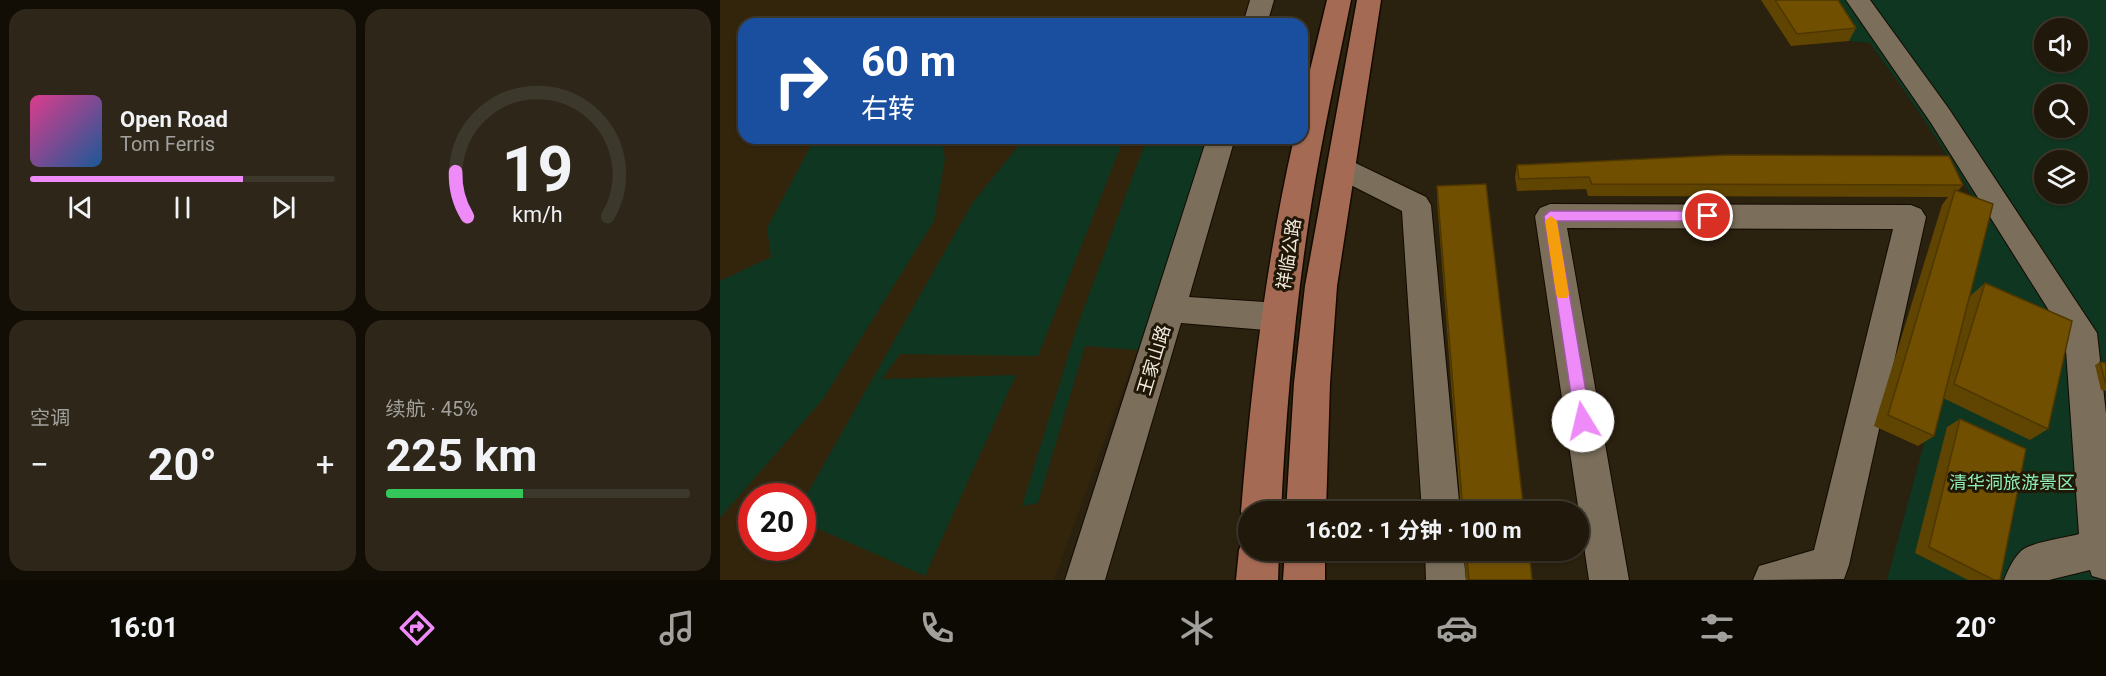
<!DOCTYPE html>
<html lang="zh">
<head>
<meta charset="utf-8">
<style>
  :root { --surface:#20190b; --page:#2d2619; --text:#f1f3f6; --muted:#a2a09d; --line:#3d382c; --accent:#ee8bf8 }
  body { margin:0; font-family:Roboto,"Noto Sans SC",sans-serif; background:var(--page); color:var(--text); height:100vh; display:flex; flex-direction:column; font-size:22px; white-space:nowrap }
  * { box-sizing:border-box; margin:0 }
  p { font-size:20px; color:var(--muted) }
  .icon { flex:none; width:33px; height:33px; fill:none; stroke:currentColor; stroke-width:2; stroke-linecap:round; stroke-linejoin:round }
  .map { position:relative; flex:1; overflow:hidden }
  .panel { display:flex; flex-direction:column; gap:9px; padding:9px; background:#120e06; width:720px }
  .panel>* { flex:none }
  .top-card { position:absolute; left:18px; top:18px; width:570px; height:126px; border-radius:18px; box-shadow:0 2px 4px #0004,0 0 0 2px var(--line); background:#1a4fa0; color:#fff; overflow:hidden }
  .tools { position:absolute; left:1314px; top:18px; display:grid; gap:12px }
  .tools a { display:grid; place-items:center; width:54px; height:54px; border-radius:50%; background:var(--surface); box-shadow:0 2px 4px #0004,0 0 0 2px var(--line); font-size:30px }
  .speed { position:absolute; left:18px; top:483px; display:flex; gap:12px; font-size:30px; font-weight:700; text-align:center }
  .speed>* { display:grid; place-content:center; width:78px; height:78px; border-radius:50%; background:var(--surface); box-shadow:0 2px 4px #0004,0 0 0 2px var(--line); line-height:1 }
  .speed .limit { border:9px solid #d22; background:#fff; color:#111 }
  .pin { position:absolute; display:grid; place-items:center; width:51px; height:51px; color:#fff; margin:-26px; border:3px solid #fff; border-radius:50%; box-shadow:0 2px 6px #0007 }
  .me { position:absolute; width:66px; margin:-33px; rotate:351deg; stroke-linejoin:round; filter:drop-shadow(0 0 4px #0008) }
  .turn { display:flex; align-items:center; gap:21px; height:126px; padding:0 24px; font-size:27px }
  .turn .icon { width:78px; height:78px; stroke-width:2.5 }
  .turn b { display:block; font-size:42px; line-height:51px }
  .big { font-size:45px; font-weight:700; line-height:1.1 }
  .panel .widget { flex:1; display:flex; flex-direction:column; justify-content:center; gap:9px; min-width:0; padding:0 21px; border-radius:18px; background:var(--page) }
  .panel .dial { align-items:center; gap:0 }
  .dial svg { height:156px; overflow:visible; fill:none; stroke:var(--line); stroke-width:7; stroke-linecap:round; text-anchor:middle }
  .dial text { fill:var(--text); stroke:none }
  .song { display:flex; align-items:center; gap:18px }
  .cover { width:72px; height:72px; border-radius:9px; background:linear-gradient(135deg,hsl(330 70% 55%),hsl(210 70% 35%)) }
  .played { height:6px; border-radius:3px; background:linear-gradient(90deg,var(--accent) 70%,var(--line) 70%) }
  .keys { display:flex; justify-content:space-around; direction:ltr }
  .heat { display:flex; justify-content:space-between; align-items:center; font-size:33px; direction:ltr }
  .charge { height:9px; border-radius:4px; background:linear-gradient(90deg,#34c759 45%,var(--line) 0) }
  .panel .tiles { flex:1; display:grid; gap:9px; grid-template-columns:repeat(2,1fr) }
  .trip { position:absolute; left:518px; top:501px; width:351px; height:60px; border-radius:30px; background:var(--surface); box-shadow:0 2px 4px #0004,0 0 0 2px var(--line); font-weight:700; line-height:60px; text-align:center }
  .menu { display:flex; height:96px; justify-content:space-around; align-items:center; background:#0d0a04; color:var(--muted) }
  .menu .icon { width:42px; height:42px }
  .menu .current { color:var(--accent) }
  .menu b { font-size:27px; color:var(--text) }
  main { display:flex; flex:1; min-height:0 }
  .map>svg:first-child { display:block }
  .built { fill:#33250c; fill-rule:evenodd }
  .green { fill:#0f3621; fill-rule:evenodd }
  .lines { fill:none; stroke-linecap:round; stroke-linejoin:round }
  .minor-casing { stroke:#130a00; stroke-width:2 }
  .major-casing { stroke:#130a00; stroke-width:3 }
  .minor { fill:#7b6f5b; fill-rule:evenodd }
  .major { fill:#a46a54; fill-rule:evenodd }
  .wall { fill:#604401 }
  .building { fill:#704f01; stroke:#4e3701; stroke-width:1.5 }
  .route { fill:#ee8bf8; stroke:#9b5aa1; stroke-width:1.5 }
  .slow { fill:#f59e0b }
  .labels { text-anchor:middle; stroke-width:6; stroke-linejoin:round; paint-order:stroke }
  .street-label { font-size:18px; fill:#f1eadf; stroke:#211706 }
  .park-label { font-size:18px; fill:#8eefb6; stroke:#211706 }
</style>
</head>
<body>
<main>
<section class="panel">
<div class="tiles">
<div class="widget">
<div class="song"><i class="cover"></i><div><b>Open Road</b><p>Tom Ferris</p></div></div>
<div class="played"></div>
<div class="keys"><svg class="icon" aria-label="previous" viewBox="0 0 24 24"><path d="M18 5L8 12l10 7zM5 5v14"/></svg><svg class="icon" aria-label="pause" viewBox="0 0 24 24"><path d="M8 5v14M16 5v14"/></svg><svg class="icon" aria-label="next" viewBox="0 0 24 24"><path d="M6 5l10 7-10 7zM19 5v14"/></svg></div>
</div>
<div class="widget dial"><svg viewBox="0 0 100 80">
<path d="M14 69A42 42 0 1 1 86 69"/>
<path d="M14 69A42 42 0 0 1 8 46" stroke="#ee8bf8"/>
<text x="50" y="56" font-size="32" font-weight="700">19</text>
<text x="50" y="72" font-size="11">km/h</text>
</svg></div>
<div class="widget"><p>空调</p>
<div class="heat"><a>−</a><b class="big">20°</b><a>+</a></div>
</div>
<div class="widget"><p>续航 · 45%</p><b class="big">225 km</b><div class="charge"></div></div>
</div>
</section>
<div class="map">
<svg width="1386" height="580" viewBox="0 0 1386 580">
  <rect width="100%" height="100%" fill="#2b210f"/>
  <path class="built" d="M0 0H540L533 24H24V138H494L334 580H0ZM32 496H82V548H32Z"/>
  <path class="green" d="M1102 0H1386V580H1167L1265 219C1231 158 1192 100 1150 43L1129 41ZM1324 28H1358V62H1324ZM1324 94H1358V128H1324ZM1324 160H1358V194H1324Z
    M95 138H221L225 159 214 221 103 399 0 518V281L51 257 47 228Z
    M305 138H404L318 356 180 354 162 379 296 375 205 576 83 522V501L253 202Z
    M427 138H494L418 350 365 346 318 503 302 506 357 327Z"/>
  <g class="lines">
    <defs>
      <path id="minor" d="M530 0H554L547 24H523Z
        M1126 0H1150L1229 109 1377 333 1386 414V580L1372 576 1370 570 1329 580H1284C1288 570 1293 559 1301 551 1311 542 1345 538 1359 534L1345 336 1211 123Z
        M487 138H515L469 297 559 303 570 307 575 317 570 327 559 331 461 323 385 580H345Z
        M621 156 706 197 711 205 740 512H702L682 211 611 175 607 167 611 159Z
        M830 204 1191 205 1201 209 1206 217 1129 565 1124 579 1033 580 1039 566 1094 550 1173 229 847 228 909 580H869L815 216 820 208Z
        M705 550H743L746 580H706Z"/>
      <path id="major" d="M607 0H631C617 69 602 137 591 206 575 308 566 409 561 512H528V526L521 512C531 387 546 261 574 138H582V103Z
        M637 0H661L617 286 610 383 606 512H566L574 383 585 286Z
        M528 534V550H559L558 580H516L519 550 525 536Z
        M565 550H605V580H563Z"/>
    </defs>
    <use href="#minor" class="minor-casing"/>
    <use href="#major" class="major-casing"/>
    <use href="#minor" class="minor"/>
    <use href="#major" class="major"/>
  </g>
  <path class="wall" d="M1041 0H1118L1136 28 1129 41 1071 46Z
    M797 165 1243 185 1238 191 1247 305 1250 296 1265 283 1328 429 1310 440 1223 398 1214 436 1198 446 1154 426 1222 205 1228 197 868 196 866 189 797 191 795 177Z
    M717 186 804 512H741L717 201Z
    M1380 362 1386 363V391L1381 390 1375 365Z
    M1240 419 1280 580H1248L1195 553 1227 427Z
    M744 550H809L812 580H746Z"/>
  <path class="building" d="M1055 0H1118L1136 28 1077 34Z
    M1007 155 1229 156 1243 185 872 184 869 177 799 179 797 165Z
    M766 184 804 512H743L717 186Z
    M1235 190 1273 204 1214 436 1168 415Z
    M1265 283 1352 321 1328 429 1234 384Z
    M1380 362 1386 363V384Z
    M1240 419 1306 449 1280 580H1274L1209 547Z
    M746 550H809L812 580H749Z"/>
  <path class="route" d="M830 211H988L995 216 988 221H837L871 421 868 426 863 428 858 426 855 421 824 216Z"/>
  <path class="slow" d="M831 216 837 221 849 294 847 298H838L836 294 825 221Z"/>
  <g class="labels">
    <g class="street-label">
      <text transform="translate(569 254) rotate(-81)" y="6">祥临公路</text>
      <text transform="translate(434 360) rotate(-73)" y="6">王家山路</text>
    </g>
    <g class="park-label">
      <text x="1292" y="489">清华洞旅游景区</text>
    </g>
  </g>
</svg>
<div class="tools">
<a><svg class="icon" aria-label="sound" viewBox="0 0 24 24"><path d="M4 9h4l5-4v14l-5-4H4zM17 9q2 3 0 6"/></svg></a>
<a><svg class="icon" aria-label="search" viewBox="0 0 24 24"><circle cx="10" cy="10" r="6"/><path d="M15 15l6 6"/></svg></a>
<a><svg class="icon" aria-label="layers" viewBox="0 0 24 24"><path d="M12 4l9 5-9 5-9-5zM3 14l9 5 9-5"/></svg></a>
</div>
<div class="speed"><div class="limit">20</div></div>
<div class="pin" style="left:988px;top:216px;background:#d93025"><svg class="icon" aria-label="arrive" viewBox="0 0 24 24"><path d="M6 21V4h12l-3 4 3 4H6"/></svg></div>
<svg class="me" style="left:863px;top:421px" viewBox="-20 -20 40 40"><circle r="19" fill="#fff"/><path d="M0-13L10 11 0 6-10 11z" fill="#ee8bf8"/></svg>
<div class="trip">16:02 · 1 分钟 · 100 m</div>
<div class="top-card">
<div class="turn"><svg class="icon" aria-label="right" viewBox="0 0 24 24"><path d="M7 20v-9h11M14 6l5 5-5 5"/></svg><div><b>60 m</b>右转</div></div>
</div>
</div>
</main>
<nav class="menu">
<b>16:01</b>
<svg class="icon current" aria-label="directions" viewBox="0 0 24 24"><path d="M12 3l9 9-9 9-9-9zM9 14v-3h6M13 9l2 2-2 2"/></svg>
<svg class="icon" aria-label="music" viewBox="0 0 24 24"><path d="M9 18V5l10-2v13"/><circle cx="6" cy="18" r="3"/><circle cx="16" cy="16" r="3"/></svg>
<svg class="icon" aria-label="phone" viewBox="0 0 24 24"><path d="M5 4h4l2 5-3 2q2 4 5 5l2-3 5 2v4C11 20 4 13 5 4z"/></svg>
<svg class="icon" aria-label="climate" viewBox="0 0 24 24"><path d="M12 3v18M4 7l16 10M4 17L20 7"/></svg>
<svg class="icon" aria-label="car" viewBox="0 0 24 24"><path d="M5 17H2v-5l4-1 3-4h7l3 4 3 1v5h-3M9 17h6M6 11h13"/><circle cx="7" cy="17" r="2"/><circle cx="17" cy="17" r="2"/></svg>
<svg class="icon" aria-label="filters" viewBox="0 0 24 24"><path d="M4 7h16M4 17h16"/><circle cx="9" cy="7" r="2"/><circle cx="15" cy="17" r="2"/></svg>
<b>20°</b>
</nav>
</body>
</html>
